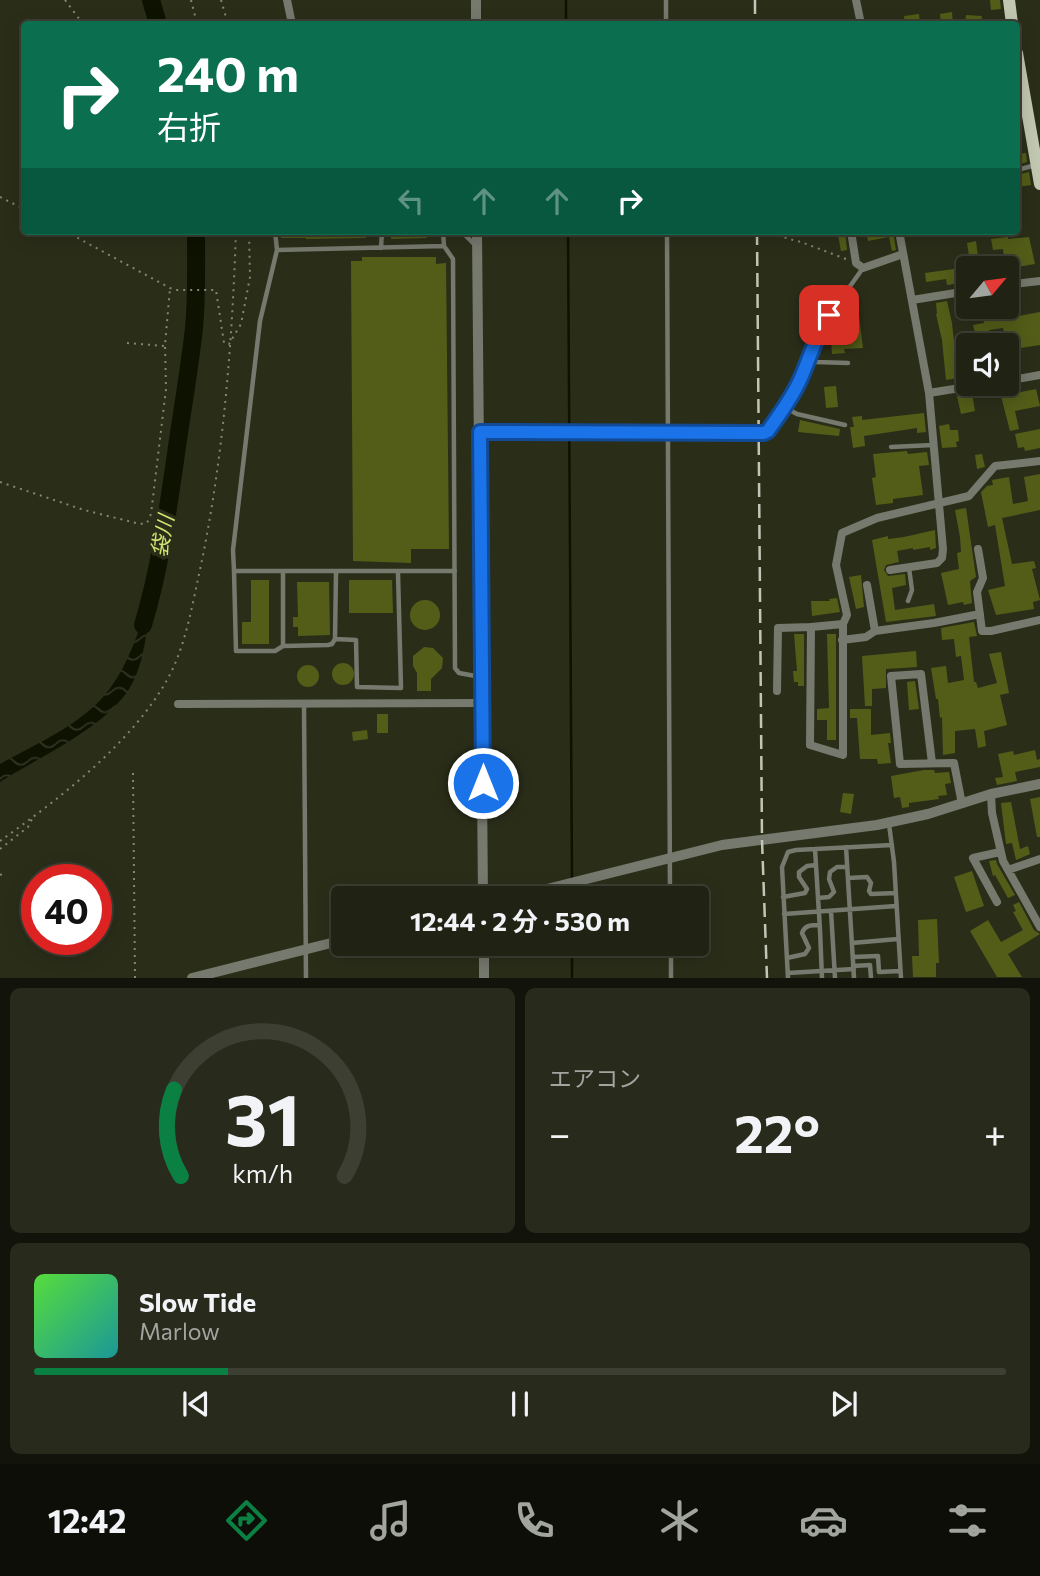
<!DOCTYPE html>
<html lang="ja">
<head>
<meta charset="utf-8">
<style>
  :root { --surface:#202213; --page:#282a1c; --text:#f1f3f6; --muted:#a2a4a0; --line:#3d3f33; --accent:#0b8043 }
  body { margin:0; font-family:Commissioner,"Noto Sans JP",sans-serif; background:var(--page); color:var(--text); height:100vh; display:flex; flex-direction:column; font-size:26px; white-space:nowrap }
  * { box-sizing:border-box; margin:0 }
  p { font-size:23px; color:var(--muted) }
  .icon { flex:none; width:38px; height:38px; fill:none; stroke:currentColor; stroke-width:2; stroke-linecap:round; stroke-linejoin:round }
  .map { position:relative; height:978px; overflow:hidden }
  .drawer { display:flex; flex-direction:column; gap:10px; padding:10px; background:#12130a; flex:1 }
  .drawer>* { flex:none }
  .banner { position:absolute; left:21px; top:21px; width:999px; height:214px; border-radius:7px; box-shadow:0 4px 18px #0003,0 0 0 2px var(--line); background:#0b6e4f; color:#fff; overflow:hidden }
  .needle { width:46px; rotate:61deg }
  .fabs { position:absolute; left:956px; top:256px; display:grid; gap:14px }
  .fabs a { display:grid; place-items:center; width:63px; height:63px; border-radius:7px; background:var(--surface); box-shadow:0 4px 18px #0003,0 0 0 2px var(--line); font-size:35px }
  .speed { position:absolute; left:21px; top:864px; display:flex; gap:14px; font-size:35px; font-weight:700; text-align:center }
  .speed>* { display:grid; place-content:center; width:91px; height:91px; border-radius:50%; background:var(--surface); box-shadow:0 4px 18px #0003,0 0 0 2px var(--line); line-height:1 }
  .speed .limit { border:10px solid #d22; background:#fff; color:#111 }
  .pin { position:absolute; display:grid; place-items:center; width:60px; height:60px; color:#fff; margin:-30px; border-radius:14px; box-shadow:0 4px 10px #0006 }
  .me { position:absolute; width:77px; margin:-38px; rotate:0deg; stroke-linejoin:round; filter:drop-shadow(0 0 5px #0008) }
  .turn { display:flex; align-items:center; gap:24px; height:147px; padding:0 21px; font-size:32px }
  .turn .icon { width:91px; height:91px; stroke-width:2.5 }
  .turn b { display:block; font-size:49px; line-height:60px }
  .lanes { display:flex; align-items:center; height:66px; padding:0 21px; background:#0003; justify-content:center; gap:35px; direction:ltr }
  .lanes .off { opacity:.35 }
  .big { font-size:52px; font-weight:700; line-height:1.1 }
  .drawer .card { flex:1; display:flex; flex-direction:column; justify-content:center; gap:10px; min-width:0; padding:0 24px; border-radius:10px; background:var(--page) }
  .drawer .dial { align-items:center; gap:0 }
  .dial svg { height:182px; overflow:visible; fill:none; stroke:var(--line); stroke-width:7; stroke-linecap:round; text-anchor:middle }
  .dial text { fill:var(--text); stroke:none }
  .song { display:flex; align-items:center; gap:21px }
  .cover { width:84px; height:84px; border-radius:10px; background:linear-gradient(135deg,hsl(110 70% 55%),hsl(180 70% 35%)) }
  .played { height:7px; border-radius:4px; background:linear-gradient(90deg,var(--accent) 20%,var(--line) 20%) }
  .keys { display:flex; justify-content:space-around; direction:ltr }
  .heat { display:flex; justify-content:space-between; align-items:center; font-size:38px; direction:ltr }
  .drawer .tiles { flex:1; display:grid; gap:10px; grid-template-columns:1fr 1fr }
  .card:last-child { grid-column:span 2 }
  .trip { position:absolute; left:331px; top:886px; width:378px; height:70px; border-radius:7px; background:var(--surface); box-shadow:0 4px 18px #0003,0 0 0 2px var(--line); font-weight:700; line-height:70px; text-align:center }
  .dock { display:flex; height:112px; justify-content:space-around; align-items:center; background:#0d0e08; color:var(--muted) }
  .dock .icon { width:49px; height:49px }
  .dock .on { color:var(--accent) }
  .dock b { font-size:32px; color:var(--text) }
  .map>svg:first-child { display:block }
  .water { fill:url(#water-waves) }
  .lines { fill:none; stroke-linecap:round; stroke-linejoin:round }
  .stream { stroke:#0e1200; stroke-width:2.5 }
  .river { stroke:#0e1200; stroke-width:18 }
  .building { fill:#535d18 }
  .path { stroke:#848776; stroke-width:2; stroke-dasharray:2 5; stroke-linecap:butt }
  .service { stroke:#76796e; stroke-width:4.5 }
  .minor { stroke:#76796e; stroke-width:8 }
  .tertiary { stroke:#76796e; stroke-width:10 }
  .primary { stroke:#c2c7b1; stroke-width:12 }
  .rail { stroke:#c3c5b7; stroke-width:2.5; stroke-dasharray:14 7; stroke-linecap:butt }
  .service-bridge { stroke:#76796e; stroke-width:4.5 }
  .route-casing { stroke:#114b97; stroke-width:18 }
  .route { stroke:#1a73e8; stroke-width:12 }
  .labels { text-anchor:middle; stroke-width:7; stroke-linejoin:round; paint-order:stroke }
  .water-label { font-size:21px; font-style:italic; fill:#d3e671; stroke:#2a2e19 }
</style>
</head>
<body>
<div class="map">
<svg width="1040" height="978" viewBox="0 0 1040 978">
  <defs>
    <pattern id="water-waves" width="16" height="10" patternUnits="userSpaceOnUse" patternTransform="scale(1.75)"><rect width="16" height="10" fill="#0e1200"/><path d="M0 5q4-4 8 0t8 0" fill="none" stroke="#303424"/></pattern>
  </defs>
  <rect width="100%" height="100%" fill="#2a2e19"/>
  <path class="water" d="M150 603C147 629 145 658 133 682 113 724 39 757 0 782V764C37 743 86 723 111 687 129 663 138 630 150 603Z"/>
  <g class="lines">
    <path class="stream" d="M566 0V24
      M568 231 572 879
      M572 885V898
      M572 943V978"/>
    <path class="river" d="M151 0 158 24
      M143 625C159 572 167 516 175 461 181 417 189 373 194 328 197 296 196 263 196 231"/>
  </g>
  <path class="building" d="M990 0H1000L1001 9 991 10Z
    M952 12 953 24H941L940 14Z
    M919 14 920 24H905L904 16Z
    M966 15 982 16 981 24H965Z
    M1026 153 1027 162 1017 165V154Z
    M1029 172 1031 185 1017 187V175Z
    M280 231H306V238H281Z
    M306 231H366V238L306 239Z
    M391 231H426L427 238 391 239Z
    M840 231H845L847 250 841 251 838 235H841Z
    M866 231H893L896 250 892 251 889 237 868 241Z
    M1008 237V239L1029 237 1035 264 1017 267 1018 277 1006 278 1003 249 993 250 991 239Z
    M976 241 978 256H984L986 268H971L967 243Z
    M362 257H436V264L446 263 449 549H411V563L353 561 351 261H362Z
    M968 267V274L960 275 962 283 947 285 946 279 926 282 925 273Z
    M947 301 952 323 958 378 946 380 942 340 936 314H937L936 303Z
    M981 306H991L993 321 1040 312V345L1015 349 1014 344 1007 345 1003 328 989 330 992 345H978L973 325 984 323Z
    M858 307 863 348 844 349 845 353 832 354 831 339 850 338 848 308Z
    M836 386 838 407 826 408 824 387Z
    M1036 389 1040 406 1015 411 1019 429 1010 431 1001 396Z
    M972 393 975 411 961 414 957 396Z
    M924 413 926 432 917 433V428L864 436 865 446 853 448 850 427H854L852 417 862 416V420Z
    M800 420 840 429 839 436 798 432Z
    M949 424 950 430H958L959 441 956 442 957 447 942 448 939 426Z
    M1040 429V448L1025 451 1024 447 1018 448 1015 434Z
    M907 451 908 454 927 452 929 465 919 466 923 495 893 499V503L876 505 872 478 876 477 873 454Z
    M982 454 985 467 977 469 975 455Z
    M1040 474V510L1002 518 1012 564 1034 561 1036 568 1032 569 1040 600 1033 602 1034 609 996 615 988 590 1005 586 995 525 988 527 981 492 987 486 993 485 992 480 1009 477 1013 504 1028 501 1024 477Z
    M966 508 976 577 970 581 972 603 964 605 963 602 948 605 941 573 959 569 957 553 961 552 960 537 955 510Z
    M935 530 936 548 930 550V547L913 550V548L897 551 899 562 886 565 884 570 888 576 905 574 906 585 892 588 895 610 934 604 936 616 886 622 872 540 888 536V539L904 537Z
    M861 575 864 607 856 609 849 577Z
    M251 580H269V644H242V622H251Z
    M349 580H392L393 613H349Z
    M297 582H329L330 635 298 636V627H293V617H298Z
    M837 598 840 612 812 616 811 601H830L829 599Z
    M410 615a15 15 0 1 1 30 0a15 15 0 1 1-30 0Z
    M974 622 977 636 969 637 974 682H976L978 688 997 683 989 654 1001 652 1009 693 1000 695 1007 725 984 731 986 746 978 748 975 729 955 731V753L943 755 942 717 940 718 938 699H936L931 668 946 666 948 683 964 680 961 656 956 657 954 639 942 640 941 628Z
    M794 634H804V686H798V682H794L793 671H797Z
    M827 634H836V740H827V720H817V709L829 708Z
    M424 647 433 648 443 658 442 668 431 679V691H417V673L413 666V656Z
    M916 651 917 667 886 669V688L872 689V706H865L862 656Z
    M332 674a11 11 0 1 1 22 0a11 11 0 1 1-22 0Z
    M297 676a11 11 0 1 1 22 0a11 11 0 1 1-22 0Z
    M915 681 919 709 909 710 907 682Z
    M850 709H871V735L890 733 891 743H888L891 763 878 764 877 759H860L857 718H850Z
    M377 714H388V733H377Z
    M367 730 368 739 353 741 352 732Z
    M1035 750 1037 760 1040 759V767L1015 772 1017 781 997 785 995 778 1003 777 998 754 1013 751 1014 755Z
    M924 770H934L935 773 949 772 951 783 945 784 947 795 938 796 939 799 909 803V807L902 808 900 797 894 798 891 776Z
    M843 793 854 794 851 814 840 812Z
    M1040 797V837H1037L1030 799Z
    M1011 802 1020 849 1028 846 1030 854 1016 860 1012 843 1006 844 1001 803Z
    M996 860 997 864 1015 895 1008 898 995 875 993 876 989 861Z
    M972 871 984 906 966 912 954 877Z
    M1019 902 1034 930 1040 934 1008 954 1022 977H997L970 931 988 920 1001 942 1023 930 1013 912 1016 911 1013 905Z
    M937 919 939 963H936V977H913L912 956H919L918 920Z"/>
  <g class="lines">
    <path class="path" d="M65 0 83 24
      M191 0 197 24
      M221 0 228 24
      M0 197 24 209
      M65 231 170 288 176 290H216L224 343 229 344 241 324 250 277 249 231
      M707 231 744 233
      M771 234 801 242 846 259
      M127 343 164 346
      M0 482 84 510 140 524 147 523 151 514 166 389 165 345 170 288
      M133 773 135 978
      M0 841C59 799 131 744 167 680 184 650 191 612 198 579 223 465 232 347 236 231
      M0 849 28 827 32 819
      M0 875 2 874"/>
    <path class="service" d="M666 0V24
      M1017 170 1036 165
      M461 231 477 247
      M667 231 670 898
      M444 246 453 259 455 668 459 673 481 677
      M381 248 382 231
      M277 250 444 246 443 231
      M808 359 816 362 848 363
      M784 407 797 414 845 425
      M480 431 759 433 768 431 799 382 821 327 863 268
      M891 447 933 445
      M234 571 233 550 260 321 277 250 275 231
      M283 573V646L328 645 332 644 335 639 356 640 357 687 401 688 398 573
      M908 601 912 590 909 568
      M335 638 336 573
      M283 646 275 651H236L234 571H455
      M304 704 306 978
      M889 824 894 862 901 978
      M846 847 854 978
      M815 849 820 930
      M848 878 867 877 871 883 869 891 871 894 896 893
      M783 897 805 893 807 889 799 877V872L807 866 816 865
      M818 898 829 897 834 892 829 879 830 872 837 867H847
      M831 911 835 978
      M784 914 896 906
      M671 943V978
      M852 943 898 939
      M853 957 878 956 879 972 900 971
      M787 958 805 954 809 948 802 933C805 925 811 925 819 925
      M853 966 870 965 871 978
      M788 973 854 969
      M788 978 782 867 788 852 796 850 892 845"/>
    <path class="minor" d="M287 0 292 24
      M856 0 861 24
      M851 231 856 263 863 268 903 254
      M1006 285 1040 281
      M912 300 968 291
      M1006 381 1040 375
      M929 393 991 383
      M978 549 983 578 977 592 982 631H991L1040 620
      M890 570 937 563 942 558 943 549 929 393 899 231
      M867 585 875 631
      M843 624 811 627 810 745 843 755V624L847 615 836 565 842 533 877 518 969 496 995 466 1040 461
      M842 640 866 637 875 631 934 623 980 614
      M777 691 778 628 811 627
      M178 704 482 703
      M932 763 921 674 891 676 900 764 954 763 962 804
      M991 794 992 813 1003 861 1040 927
      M1008 870 1040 859
      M997 902 973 858 1000 852"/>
    <path class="tertiary" d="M476 0V24
      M477 231 483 898
      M511 898 722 845 877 825 928 814 991 794 1040 784
      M484 943V978
      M192 978 343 940"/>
    <path class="primary" d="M1009 0 1012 24
      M1017 53 1040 184"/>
    <path class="rail" d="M755 0V24
      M757 231 762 840 767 978"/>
    <path class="service-bridge" d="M820 930 822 978"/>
  </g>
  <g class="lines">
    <defs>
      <path id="route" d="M483 783 480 432 764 433 768 431C779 415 792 398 800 380 810 358 816 335 829 315"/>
    </defs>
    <use href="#route" class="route-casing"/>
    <use href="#route" class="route"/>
  </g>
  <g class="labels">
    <g class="water-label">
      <text transform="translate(163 536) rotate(-79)" y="7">袋川</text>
    </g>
  </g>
</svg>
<div class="fabs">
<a><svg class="needle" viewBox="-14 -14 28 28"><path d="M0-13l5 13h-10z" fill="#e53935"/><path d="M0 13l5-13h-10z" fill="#a2a4a0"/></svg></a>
<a><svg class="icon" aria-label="sound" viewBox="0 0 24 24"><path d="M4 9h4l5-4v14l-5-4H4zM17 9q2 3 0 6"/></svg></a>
</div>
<div class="speed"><div class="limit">40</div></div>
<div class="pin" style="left:829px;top:315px;background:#d93025"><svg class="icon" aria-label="arrive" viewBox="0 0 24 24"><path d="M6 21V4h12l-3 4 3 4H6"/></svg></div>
<svg class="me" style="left:483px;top:783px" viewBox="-20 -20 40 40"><circle r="17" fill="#1a73e8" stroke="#fff" stroke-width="3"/><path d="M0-11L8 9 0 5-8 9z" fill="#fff"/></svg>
<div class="trip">12:44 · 2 分 · 530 m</div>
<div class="banner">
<div class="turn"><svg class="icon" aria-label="right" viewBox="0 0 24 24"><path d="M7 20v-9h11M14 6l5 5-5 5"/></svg><div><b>240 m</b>右折</div></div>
<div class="lanes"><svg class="icon off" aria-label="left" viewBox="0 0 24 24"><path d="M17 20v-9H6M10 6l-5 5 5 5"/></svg><svg class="icon off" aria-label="ahead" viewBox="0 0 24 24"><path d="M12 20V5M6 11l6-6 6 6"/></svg><svg class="icon off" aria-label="ahead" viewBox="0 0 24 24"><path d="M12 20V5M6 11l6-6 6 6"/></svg><svg class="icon" aria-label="right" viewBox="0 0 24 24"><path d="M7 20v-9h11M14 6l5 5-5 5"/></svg></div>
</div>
</div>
<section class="drawer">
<div class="tiles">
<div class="card dial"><svg viewBox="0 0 100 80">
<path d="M14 69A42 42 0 1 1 86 69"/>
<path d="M14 69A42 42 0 0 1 11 31" stroke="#0b8043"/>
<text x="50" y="56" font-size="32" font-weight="700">31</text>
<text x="50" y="72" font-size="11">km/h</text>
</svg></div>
<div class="card"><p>エアコン</p>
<div class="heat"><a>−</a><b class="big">22°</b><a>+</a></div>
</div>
<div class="card">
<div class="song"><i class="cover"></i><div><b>Slow Tide</b><p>Marlow</p></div></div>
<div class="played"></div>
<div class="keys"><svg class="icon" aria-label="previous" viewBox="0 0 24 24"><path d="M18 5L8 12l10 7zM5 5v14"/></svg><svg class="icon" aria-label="pause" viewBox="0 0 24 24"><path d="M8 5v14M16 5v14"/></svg><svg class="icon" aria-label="next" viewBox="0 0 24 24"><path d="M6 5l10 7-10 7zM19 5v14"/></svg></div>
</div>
</div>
</section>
<nav class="dock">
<b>12:42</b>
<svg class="icon on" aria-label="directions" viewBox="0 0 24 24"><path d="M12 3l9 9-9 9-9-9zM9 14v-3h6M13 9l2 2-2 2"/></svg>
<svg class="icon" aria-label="music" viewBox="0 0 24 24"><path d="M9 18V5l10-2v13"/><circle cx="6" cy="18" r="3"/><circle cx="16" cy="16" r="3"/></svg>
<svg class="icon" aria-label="phone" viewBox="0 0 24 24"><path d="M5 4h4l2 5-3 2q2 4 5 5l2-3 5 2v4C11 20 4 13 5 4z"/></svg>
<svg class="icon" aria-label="climate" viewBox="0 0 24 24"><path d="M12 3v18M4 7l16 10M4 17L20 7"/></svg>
<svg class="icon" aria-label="car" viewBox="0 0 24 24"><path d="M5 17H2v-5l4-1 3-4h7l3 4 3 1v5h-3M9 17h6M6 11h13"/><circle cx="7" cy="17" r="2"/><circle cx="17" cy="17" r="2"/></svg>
<svg class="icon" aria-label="filters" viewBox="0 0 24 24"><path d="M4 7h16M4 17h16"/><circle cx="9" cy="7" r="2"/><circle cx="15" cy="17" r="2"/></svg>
</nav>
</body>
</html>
